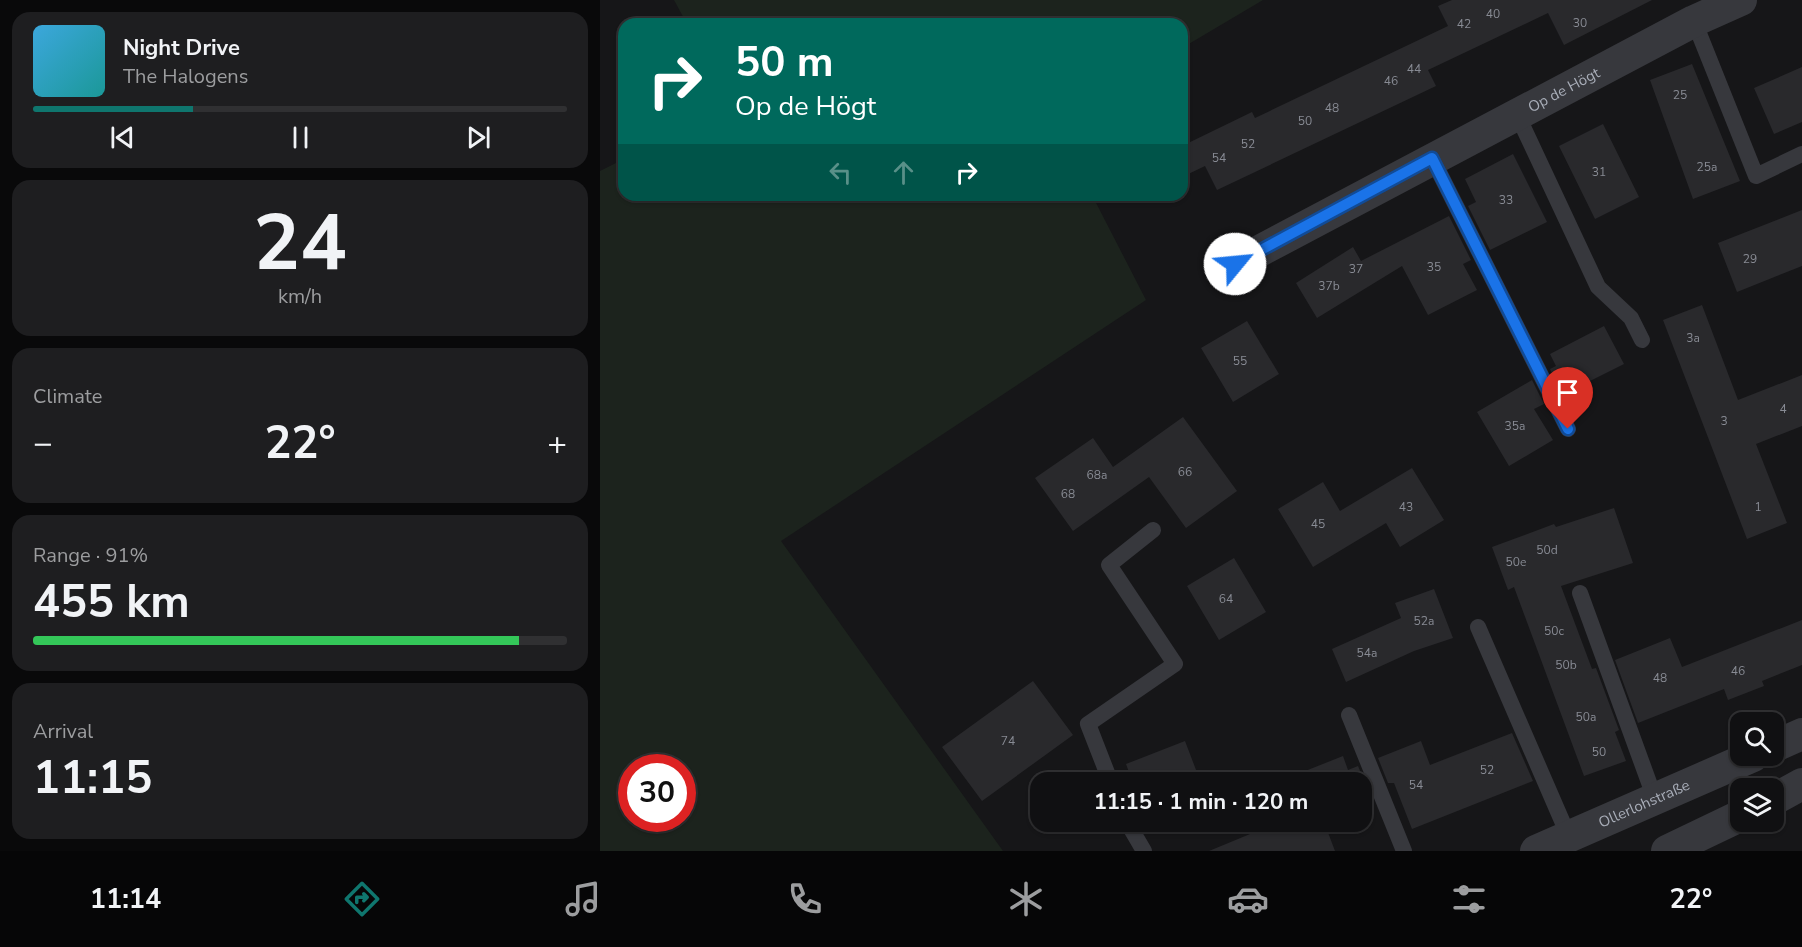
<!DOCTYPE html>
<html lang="en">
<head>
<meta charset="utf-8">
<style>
  :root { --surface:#101012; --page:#1e1e20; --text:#f1f3f6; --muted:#9c9d9f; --line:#303032; --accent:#0f766e }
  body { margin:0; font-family:"Nunito Sans",sans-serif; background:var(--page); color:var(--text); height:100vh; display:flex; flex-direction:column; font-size:22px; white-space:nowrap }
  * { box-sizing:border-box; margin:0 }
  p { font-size:20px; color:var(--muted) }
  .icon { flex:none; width:33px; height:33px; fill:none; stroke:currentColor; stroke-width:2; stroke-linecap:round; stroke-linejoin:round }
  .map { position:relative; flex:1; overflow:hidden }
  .drawer { display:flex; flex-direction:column; gap:12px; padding:12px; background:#09090a; width:600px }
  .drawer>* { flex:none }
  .guide { position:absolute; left:18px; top:18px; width:570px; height:183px; border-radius:18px; box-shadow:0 2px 4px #0004,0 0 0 2px var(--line); background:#00695c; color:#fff; overflow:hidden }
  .fabs { position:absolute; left:1130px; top:712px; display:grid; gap:12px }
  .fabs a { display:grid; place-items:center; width:54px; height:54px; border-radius:12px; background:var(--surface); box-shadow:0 2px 4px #0004,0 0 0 2px var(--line); font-size:30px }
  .speed { position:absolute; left:18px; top:754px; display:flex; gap:12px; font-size:30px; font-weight:700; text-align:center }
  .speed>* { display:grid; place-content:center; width:78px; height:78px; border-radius:50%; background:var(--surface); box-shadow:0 2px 4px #0004,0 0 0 2px var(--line); line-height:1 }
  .speed .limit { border:9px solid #d22; background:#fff; color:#111 }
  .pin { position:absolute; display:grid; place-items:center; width:51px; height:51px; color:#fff; margin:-62px -26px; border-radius:50% 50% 50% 0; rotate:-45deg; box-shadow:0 0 6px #0007 }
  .pin .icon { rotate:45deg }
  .me { position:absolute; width:66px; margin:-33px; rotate:62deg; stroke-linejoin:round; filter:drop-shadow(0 0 4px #0008) }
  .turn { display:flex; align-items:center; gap:21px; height:126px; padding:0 18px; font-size:27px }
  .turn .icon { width:78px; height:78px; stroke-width:2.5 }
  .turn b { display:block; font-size:42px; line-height:51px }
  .lanes { display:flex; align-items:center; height:57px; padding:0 18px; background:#0003; justify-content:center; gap:30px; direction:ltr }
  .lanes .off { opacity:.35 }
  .big { font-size:45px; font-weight:700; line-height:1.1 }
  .drawer .card { flex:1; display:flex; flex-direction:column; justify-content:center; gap:9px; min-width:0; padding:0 21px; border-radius:18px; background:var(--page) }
  .drawer .dial { align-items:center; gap:0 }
  .dial b { font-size:78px; line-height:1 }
  .song { display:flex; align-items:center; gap:18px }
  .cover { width:72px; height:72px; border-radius:9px; background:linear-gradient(135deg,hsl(200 70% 55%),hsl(180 70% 35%)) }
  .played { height:6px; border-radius:3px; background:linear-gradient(90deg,var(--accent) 30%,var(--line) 30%) }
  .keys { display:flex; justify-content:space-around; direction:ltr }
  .heat { display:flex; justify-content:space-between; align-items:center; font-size:33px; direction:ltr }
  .charge { height:9px; border-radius:4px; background:linear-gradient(90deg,#34c759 91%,var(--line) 0) }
  .trip { position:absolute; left:430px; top:772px; width:342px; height:60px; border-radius:18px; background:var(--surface); box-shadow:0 2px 4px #0004,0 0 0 2px var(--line); font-weight:700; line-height:60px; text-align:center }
  .menu { display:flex; height:96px; justify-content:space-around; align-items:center; background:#060607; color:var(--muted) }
  .menu .icon { width:42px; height:42px }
  .menu .current { color:var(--accent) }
  .menu b { font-size:27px; color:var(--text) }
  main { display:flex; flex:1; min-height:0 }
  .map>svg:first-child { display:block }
  .green { fill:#1c231d; fill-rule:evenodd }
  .building { fill:#29292c }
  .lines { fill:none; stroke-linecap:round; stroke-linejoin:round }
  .service { stroke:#37383d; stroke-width:16 }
  .minor { stroke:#37383d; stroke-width:32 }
  .route-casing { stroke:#114b97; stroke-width:15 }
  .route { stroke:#1a73e8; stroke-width:10 }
  .labels { text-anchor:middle; stroke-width:6; stroke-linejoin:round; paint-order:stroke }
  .number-label { font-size:12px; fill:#888b94 }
  .street-label { font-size:15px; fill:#a8adb8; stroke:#111113 }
</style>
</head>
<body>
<main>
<section class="drawer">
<div class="card">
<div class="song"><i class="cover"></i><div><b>Night Drive</b><p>The Halogens</p></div></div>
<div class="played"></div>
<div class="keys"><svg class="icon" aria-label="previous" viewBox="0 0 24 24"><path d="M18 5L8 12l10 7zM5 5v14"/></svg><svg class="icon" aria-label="pause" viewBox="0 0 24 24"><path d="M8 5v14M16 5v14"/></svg><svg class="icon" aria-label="next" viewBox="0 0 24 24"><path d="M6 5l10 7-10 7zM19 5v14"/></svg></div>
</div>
<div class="card dial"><b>24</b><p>km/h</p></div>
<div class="card"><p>Climate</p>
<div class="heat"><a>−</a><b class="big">22°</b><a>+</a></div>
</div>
<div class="card"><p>Range · 91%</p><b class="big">455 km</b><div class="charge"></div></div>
<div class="card"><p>Arrival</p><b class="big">11:15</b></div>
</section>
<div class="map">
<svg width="1202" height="851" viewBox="0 0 1202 851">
  <rect width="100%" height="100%" fill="#161618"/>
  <path class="green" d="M74 0H663L582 48V24H87Z
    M24 159V195H492L546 300 181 541 403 851H0V171ZM32 768H82V819H32Z"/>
  <path class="building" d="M852 0H1052L964 45 948 13 828 70 836 86 617 190 605 166 582 177V146L652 112 655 118 848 26 838 6Z
    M1092 64 1140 181 1093 199 1050 80Z
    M1202 67V122L1174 134 1154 88Z
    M1003 124 1039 197 995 219 959 146Z
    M913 154 947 222 890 250 868 206 876 202 865 179Z
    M1202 210V266L1137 292 1118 243Z
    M849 216 871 260 863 264 877 290 828 315 802 266 717 318 696 283 753 247 761 261Z
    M1102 305 1138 400 1202 375V426L1156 444 1187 523 1147 539 1063 320Z
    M647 321 679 374 633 402 601 348Z
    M1004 326 1024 364 962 395 950 369 956 366 950 354Z
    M932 380 944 404 934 409 953 440 909 466 877 412Z
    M583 417 637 491 586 528 549 477 473 531 435 478 493 438 513 467Z
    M812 468 844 520 800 547 786 523 713 567 678 509 723 482 740 511Z
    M1014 508 1033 563 961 586 992 669 996 668 1019 730 1015 732 1026 761 984 776 914 587 908 590 892 547 954 524 956 527Z
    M634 558 666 612 619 640 587 586Z
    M834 589 853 638 814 651 746 682 732 649 801 618 795 603Z
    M1202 620V665L1162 681 1164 686 1128 700 1124 689 1038 723 1015 660 1070 638 1082 667Z
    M433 681 473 735 382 801 342 747Z
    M912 733 933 781 812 829 794 783H788L778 758 821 741 830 765Z
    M585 741 601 783H533L526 764Z
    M743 756 748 770 758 766 765 783H675Z
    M665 822H724L735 851H609L667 827Z"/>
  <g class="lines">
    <path class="service" d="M1094 21 1156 176 1202 154
      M917 114 998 287 1031 318 1042 340
      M832 158 968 429
      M980 593 1055 799
      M878 627 969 837
      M749 715 804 851
      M511 783 488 724 575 664 509 565 553 530
      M527 822 544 851"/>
    <g class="minor">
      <path id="s1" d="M635 264 1094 21 1141 0"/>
      <path d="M1173 747 1202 734"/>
      <path d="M1173 800 1202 784"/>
      <path id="s2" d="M936 851 1153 756"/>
      <path d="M1067 851 1140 816"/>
    </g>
  </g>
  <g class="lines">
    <defs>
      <path id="route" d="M635 264 832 158 968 429"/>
    </defs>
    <use href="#route" class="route-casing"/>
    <use href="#route" class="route"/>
  </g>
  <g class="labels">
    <g class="number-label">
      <text x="893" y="18">40</text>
      <text x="980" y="27">30</text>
      <text x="864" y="28">42</text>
      <text x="814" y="73">44</text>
      <text x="791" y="85">46</text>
      <text x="1080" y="99">25</text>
      <text x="732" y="112">48</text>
      <text x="705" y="125">50</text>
      <text x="648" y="148">52</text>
      <text x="619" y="162">54</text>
      <text x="1107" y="171">25a</text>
      <text x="999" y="176">31</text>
      <text x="906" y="204">33</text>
      <text x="1150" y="263">29</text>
      <text x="834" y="271">35</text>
      <text x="756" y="273">37</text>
      <text x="729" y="290">37b</text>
      <text x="1093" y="342">3a</text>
      <text x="640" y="365">55</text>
      <text x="1183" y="413">4</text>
      <text x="1124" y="425">3</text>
      <text x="915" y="430">35a</text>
      <text x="585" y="476">66</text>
      <text x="497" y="479">68a</text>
      <text x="468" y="498">68</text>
      <text x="806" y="511">43</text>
      <text x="1158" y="511">1</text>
      <text x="718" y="528">45</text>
      <text x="947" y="554">50d</text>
      <text x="916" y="566">50e</text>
      <text x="626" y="603">64</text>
      <text x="824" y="625">52a</text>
      <text x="954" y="635">50c</text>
      <text x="767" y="657">54a</text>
      <text x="966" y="669">50b</text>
      <text x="1138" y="675">46</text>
      <text x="1060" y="682">48</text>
      <text x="986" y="721">50a</text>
      <text x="408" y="745">74</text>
      <text x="999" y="756">50</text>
      <text x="887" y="774">52</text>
      <text x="816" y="789">54</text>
    </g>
    <g class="street-label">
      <text dy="5" stroke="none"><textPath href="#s1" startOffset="372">Op de Högt</textPath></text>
      <text dy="5" stroke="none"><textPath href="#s2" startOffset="118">Ollerlohstraße</textPath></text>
    </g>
  </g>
</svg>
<div class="fabs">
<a><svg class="icon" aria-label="search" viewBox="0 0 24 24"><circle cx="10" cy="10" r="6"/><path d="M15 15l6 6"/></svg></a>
<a><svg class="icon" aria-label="layers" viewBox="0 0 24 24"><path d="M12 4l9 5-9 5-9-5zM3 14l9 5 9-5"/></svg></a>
</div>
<div class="speed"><div class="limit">30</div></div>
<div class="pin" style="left:968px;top:429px;background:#d93025"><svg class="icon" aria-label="arrive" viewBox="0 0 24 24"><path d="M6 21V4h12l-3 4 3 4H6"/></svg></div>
<svg class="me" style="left:635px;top:264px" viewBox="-20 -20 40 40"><circle r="19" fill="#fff"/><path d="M0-13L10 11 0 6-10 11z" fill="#1a73e8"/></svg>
<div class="trip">11:15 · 1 min · 120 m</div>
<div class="guide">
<div class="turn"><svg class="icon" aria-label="right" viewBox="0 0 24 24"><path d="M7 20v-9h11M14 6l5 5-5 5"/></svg><div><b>50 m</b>Op de Högt</div></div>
<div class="lanes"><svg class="icon off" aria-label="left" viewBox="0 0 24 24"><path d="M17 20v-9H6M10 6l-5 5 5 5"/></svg><svg class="icon off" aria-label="ahead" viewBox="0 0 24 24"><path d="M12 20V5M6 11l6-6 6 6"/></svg><svg class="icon" aria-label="right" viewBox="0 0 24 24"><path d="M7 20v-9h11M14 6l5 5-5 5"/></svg></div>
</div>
</div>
</main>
<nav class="menu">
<b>11:14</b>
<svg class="icon current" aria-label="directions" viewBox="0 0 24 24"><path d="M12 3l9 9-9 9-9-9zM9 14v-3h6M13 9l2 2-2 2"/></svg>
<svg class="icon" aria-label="music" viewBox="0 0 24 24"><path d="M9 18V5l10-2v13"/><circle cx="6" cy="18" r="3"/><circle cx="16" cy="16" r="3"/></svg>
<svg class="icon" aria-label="phone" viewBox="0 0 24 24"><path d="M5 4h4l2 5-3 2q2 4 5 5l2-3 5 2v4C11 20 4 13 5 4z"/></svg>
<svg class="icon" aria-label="climate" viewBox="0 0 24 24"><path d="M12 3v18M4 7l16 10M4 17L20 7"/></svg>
<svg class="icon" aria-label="car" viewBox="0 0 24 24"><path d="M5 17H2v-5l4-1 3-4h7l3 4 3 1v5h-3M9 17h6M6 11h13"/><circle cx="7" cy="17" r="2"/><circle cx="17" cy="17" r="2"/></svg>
<svg class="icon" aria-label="filters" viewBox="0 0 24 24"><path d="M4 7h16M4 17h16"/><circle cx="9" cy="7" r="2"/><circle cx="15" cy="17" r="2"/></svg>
<b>22°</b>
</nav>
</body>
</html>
